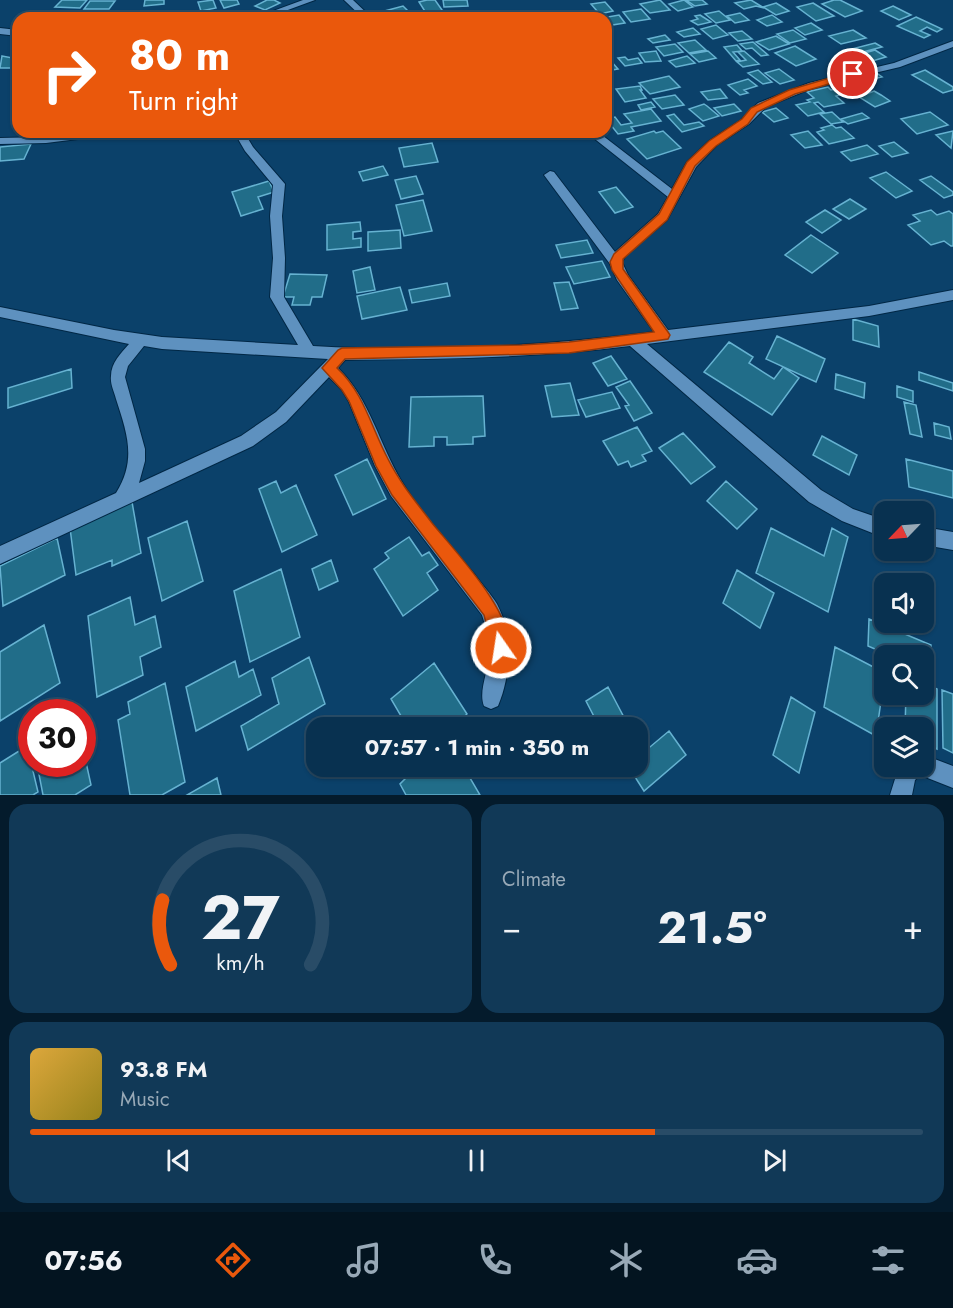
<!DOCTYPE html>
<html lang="en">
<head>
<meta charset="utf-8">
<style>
  :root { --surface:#083150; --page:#113957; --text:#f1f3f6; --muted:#98a9b7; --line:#294c67; --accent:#ea580c }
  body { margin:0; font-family:Jost,sans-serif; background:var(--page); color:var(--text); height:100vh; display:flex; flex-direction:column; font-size:22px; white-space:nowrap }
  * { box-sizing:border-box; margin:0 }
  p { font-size:20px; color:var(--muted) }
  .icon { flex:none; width:33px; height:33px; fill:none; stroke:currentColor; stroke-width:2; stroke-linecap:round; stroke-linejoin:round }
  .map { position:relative; height:795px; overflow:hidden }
  .sheet { display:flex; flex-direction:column; gap:9px; padding:9px; background:#041b2c; flex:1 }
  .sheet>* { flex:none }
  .banner { position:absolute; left:12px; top:12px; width:600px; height:126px; border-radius:18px; box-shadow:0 2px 4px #0004,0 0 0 2px var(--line); background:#ea580c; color:#fff; overflow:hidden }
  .needle { width:39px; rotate:245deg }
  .tools { position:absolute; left:874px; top:501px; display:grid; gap:12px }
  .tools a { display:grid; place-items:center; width:60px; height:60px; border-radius:12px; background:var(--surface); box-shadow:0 2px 4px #0004,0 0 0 2px var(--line); font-size:30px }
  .speed { position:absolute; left:18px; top:699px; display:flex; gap:12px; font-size:30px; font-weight:700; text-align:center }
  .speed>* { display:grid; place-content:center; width:78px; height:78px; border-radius:50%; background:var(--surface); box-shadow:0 2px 4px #0004,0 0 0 2px var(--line); line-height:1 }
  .speed .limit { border:9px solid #d22; background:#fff; color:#111 }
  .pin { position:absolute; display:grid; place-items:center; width:51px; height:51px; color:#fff; margin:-26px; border:3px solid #fff; border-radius:50%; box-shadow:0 2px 6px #0007 }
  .me { position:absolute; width:66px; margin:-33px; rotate:347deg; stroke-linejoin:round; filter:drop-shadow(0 0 4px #0008) }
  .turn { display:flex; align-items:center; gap:21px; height:126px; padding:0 18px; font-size:27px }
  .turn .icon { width:78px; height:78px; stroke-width:2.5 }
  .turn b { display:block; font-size:42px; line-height:51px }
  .big { font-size:45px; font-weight:700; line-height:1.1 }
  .sheet .widget { flex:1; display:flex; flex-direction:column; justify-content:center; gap:9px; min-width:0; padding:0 21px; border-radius:18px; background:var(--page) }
  .sheet .dial { align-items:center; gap:0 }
  .dial svg { height:156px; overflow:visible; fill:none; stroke:var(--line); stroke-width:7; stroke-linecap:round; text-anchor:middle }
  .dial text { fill:var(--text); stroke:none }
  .song { display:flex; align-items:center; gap:18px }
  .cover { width:72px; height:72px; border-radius:9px; background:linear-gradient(135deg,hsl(40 70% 55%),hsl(50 70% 35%)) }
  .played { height:6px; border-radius:3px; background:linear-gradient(90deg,var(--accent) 70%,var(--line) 70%) }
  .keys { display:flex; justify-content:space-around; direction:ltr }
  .heat { display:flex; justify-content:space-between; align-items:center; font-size:33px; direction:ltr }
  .sheet .tiles { flex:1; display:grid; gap:9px; grid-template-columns:1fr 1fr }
  .widget:last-child { grid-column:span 2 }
  .trip { position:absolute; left:306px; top:717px; width:342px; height:60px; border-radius:18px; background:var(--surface); box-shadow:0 2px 4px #0004,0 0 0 2px var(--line); font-weight:700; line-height:60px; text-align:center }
  .dock { display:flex; height:96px; justify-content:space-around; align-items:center; background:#031420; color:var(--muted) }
  .dock .icon { width:42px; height:42px }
  .dock .selected { color:var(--accent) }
  .dock b { font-size:27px; color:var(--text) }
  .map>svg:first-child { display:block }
  .building { fill:#216d89; stroke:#66b2d1; stroke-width:1.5 }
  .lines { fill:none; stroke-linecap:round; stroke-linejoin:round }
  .street-casing { stroke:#002745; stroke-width:2 }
  .street { fill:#5e91bf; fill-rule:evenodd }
  .route { fill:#ea580c; stroke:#983908; stroke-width:1.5 }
</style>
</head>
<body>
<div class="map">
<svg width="953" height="795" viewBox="0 0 953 795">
  <rect width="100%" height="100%" fill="#0b416a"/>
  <path class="building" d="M62 0H87L80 8 55 7Z
    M145 0H164V4L144 6Z
    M213 0 216 8 201 11 198 2Z
    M220 0H237L239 4 224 8Z
    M267 0H274L280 3 265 10 255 6Z
    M427 0H435L442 10 428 16 419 2Z
    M443 0H467L468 6 444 7Z
    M660 0 670 10 650 13 640 4Z
    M684 0 693 7 678 11 669 4Z
    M686 0H702L707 4 695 6Z
    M751 0 764 8 756 6 744 9 735 3Z
    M834 0H840L862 11 845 17 822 4Z
    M90 1H115L109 9H84Z
    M605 2 613 11 591 16 588 12 597 11 591 4Z
    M776 3 789 11 776 15 763 7Z
    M813 3 834 16 816 21 797 7Z
    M403 6 411 14 387 18 381 12Z
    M893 6 911 15 899 20 881 11Z
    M641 9 650 19 631 22 623 12Z
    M63 11 85 12 80 18H56Z
    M222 11 225 18H196L195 16Z
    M351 11 360 18H342L338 15Z
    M719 11 730 20 716 23 705 14Z
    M153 13 152 16 161 15V18H138V15Z
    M740 13 749 20 735 23 727 16Z
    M619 15 625 23 606 26V18H602Z
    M700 15 711 22 698 25 691 21 698 19 695 16Z
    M772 15 782 22 767 26 757 20Z
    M916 17 942 29 937 32 927 27 920 31 930 35 924 38 897 26Z
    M811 23 822 30 805 35 795 28Z
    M716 25 728 35 713 39 701 29Z
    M693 28 700 34 684 37 677 32Z
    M793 30 806 39 790 43 777 34Z
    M853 30 866 38 841 44 829 36Z
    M742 31 752 39 738 41 729 33Z
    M665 35 670 40 653 43 648 39Z
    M776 36 789 44 769 50 756 42Z
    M695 40 706 50 689 53 678 43Z
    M753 42 768 55 761 56 752 48 746 49 740 44Z
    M875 43 882 47 855 54 848 50Z
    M675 44 683 52 664 56 656 47Z
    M737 45 742 51 733 52 740 60 736 61 724 47Z
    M795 46 816 59 796 66 775 53Z
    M875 50 886 57 869 62 858 55Z
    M656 51 661 61 645 62 639 53Z
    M708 51 716 58 699 62 690 54Z
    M744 51 759 64 743 67 737 62 746 60 738 52Z
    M2 56 18 59V68H0Z
    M687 56 695 63 676 67 669 61Z
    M625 57 628 60 638 58 642 63 625 66 618 58Z
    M606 60H610L618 69 606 71Z
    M779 69 794 80 780 84 765 73Z
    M758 70 772 82 763 84 748 73Z
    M925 70 953 87V90L943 93 912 75Z
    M878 74 882 77 860 82 856 78Z
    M669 76 680 87 650 94 639 83Z
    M748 79 757 86 744 90 748 93 740 95 728 85Z
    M640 86 642 90H640L646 98 625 102 616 89Z
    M828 87 831 90 837 89 843 94 836 96 844 103 824 107 818 102 814 103 824 112 808 116 796 105 810 102 807 100 814 98 807 92Z
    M720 89 727 98 708 100 701 92Z
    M874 91 881 95 890 101 875 107 859 97Z
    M675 95 684 105 662 109 653 99Z
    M651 102 655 107 641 110 638 105Z
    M704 104 707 106 719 116 703 121 689 109Z
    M734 104 741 111 722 116 714 108Z
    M776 108 788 118 774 122 762 112Z
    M651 109 661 121 631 127 634 131 618 134 606 119 615 117 621 125 632 123 624 114Z
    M832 112 843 122 831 124 820 114Z
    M930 112 948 125 917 134 901 119Z
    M862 113 869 118 848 124 841 119Z
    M674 114 684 125 699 122 704 126 682 132 667 116Z
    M832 125 836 128 841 127 854 138 829 144 817 132 824 130 821 128Z
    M654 131 656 133 663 131 681 148 647 159 627 139Z
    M808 131 822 145 805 148 791 135Z
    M953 131 951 148 936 135Z
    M894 142 908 153 892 157 879 146Z
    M432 143 438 162 404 167 399 148Z
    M31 144 24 159 0 161V147Z
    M867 145 878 154 851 161 841 152Z
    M383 166 388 175 363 181 359 172Z
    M886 172 912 191 896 198 870 178Z
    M416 176 423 194 401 199 395 180Z
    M931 176 953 192V195L944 198 920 180Z
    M269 181 274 192 258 197 263 209 241 216 232 192Z
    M616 187 633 207 615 213 599 192Z
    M850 199 866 209 849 219 833 209Z
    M423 200 432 231 404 236 396 205Z
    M825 210 841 220 822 233 806 222Z
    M931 210 937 215 949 211 953 214V246H951L944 241 931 245 908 225 920 221 913 215Z
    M360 222 361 231 353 232V239L361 238V247L327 250V225Z
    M400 230 401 248 368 251V232Z
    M811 235 838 253 812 273 785 255Z
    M587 240 593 253 561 258 556 245Z
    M602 261 610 277 574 284 566 267Z
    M370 267 375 290 357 293 353 271Z
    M290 274 327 275 322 297H312L310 305H292L294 297H283Z
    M569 282 578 308 561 310 554 283Z
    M447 283 450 296 412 303 409 290Z
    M400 287 407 310 362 319 357 296Z
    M853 319 878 326 879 347 853 340Z
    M777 336 825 359 816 382 766 359Z
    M729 342 753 357 749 363 774 379 783 367 799 378 772 415 704 372Z
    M611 356 627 379 608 386 593 363Z
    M71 369 72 388 8 408V388Z
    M919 372 953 383V391L919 380Z
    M836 374 865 383 864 398 835 389Z
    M630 381 652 413 634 421 625 406 629 405 616 387Z
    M570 383 579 415 552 417 545 386Z
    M897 386 913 391V402L897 397Z
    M612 392 620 408 586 417 578 400Z
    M483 396 485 436 473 437V444L447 445V437H434V446L409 447 411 397Z
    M904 402 916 405 922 437 910 434Z
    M934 423 949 427 951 439 935 435Z
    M637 427 652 451 642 455 646 461 631 467 628 461 618 465 603 441Z
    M683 433 715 467 691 484 659 448Z
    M822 436 857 455 849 475 813 455Z
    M367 459 386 499 353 515 335 475Z
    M906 459 953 471V498L909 487Z
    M276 481 281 493 296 485 317 535 282 552 259 489Z
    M726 481 757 509 737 529 707 501Z
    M132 502 141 553 112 566V560L76 575 70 528Z
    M187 521 203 581 162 601 148 538Z
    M771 528 824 556 832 528 848 537 828 612 756 573Z
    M409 537 422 556 429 552 438 565 427 573 438 590 403 616 374 569 389 558 385 553Z
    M57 538 65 575 3 606 0 566Z
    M331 560 338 581 319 590 312 569Z
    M281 569 300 637 250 662 234 591Z
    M737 570 774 593 760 628 723 603Z
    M130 597 135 625 155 616 161 647 140 657 143 675 97 697 88 616Z
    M869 619 931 645 930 672 924 670V656H891L868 646Z
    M44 625 60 683 0 721V652Z
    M835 647 885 673 876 736 824 707Z
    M309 657 325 704 248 750 241 726 279 704 272 678Z
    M235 661 239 677 253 669 261 695 196 731 186 687Z
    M434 663 467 714 452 728H408L391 699Z
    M165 683 185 782 162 795H130L118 720 130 714 128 702Z
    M924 683 937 689V749L924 743V728H905L906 694H924Z
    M608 687 627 723 619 728H600L586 701Z
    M942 690 953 694V753L943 748Z
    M791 697 815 712 799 773 773 755Z
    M471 717 477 728H460Z
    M669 731 686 755 644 791 628 766H638V757Z
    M82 744 91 785 75 795H43L37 764H82Z
    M27 746 38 792 33 795H0V763Z
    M418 766H463L480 795H406L400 784Z
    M217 778 221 795H187Z"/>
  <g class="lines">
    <defs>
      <path id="street" d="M303 0H315L266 18H254Z
        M344 0H353L372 18H363Z
        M0 28 18 30V36L0 34Z
        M953 41V47L900 67 815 87 766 107 749 124 717 145 696 167 667 220 626 255 622 262 628 275 668 330 869 306 953 290V300L869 316 647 344 821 490 853 509 885 520V538L842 521 809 502 630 346C536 358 441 359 345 360L338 368C370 399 379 444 402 482 421 514 451 546 475 575 482 585 491 594 497 604 513 634 511 676 498 706L491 709 484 706C478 691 489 670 489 654 490 640 486 628 482 615L391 496 375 466 349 402 342 390 329 377 286 422 253 446 0 564V546L116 493C137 460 127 433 116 399 114 391 110 384 111 376 111 363 121 353 129 344L0 317V307L114 330 162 337 298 345 270 297 273 258 270 216 273 185 245 151 234 132H244L253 147 285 184 282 216 285 258 284 297 313 346C427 353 542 346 654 332L617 280 610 264 544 175 550 171 554 172 615 252 658 214 668 197 586 132H598L672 189 687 162 709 141 741 120 758 103 809 83 894 63ZM144 346 162 349 328 359 276 412 241 436 139 483 145 461V449L125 377 128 366Z
        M84 132H115L110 135 46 143 0 144V138L46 137Z
        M924 527 953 532V550L924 545Z
        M924 755 953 766V788L920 775 915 780 912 795H890L899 766H924Z"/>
    </defs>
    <use href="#street" class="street-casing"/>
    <use href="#street" class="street"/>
  </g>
  <path class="route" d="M853 71 857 74 856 76 795 94 757 112 748 124 716 146 695 166 667 220 623 259V269L668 332 670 335 668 339 569 353 345 359 337 368C364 393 371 427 388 459 400 483 416 502 432 523 453 549 521 620 507 654L501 657 494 654 484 615 392 495 376 466 349 401 342 390 322 368 338 350 342 348 522 345 569 342 654 332 612 270 610 262 614 254 659 214 687 162 709 141 742 119 751 108 789 90Z"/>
</svg>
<div class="tools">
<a><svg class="needle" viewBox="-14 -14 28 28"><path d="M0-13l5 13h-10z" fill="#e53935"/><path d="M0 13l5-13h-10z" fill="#98a9b7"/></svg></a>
<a><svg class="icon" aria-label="sound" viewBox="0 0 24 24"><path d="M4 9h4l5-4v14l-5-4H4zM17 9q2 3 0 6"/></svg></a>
<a><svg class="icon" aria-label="search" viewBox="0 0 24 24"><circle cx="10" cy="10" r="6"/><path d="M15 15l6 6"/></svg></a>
<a><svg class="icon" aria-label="layers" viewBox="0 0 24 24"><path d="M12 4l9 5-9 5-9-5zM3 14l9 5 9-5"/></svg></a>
</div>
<div class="speed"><div class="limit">30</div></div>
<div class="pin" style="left:853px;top:74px;background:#d93025"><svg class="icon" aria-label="arrive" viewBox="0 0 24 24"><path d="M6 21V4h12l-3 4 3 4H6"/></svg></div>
<svg class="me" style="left:501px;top:648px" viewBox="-20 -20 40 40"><circle r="17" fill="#ea580c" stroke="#fff" stroke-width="3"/><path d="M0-11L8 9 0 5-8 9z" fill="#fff"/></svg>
<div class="trip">07:57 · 1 min · 350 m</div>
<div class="banner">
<div class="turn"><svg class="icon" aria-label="right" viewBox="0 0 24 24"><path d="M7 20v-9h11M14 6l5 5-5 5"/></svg><div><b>80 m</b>Turn right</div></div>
</div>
</div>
<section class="sheet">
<div class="tiles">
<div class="widget dial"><svg viewBox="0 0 100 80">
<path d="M14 69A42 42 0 1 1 86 69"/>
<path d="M14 69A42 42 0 0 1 10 36" stroke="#ea580c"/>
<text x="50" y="56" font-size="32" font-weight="700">27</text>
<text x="50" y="72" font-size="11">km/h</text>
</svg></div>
<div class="widget"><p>Climate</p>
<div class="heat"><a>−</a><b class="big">21.5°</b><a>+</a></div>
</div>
<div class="widget">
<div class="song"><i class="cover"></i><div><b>93.8 FM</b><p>Music</p></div></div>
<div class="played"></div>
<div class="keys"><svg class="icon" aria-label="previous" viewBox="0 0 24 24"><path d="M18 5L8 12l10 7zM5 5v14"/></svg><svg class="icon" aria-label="pause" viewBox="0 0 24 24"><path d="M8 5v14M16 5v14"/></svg><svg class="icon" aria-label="next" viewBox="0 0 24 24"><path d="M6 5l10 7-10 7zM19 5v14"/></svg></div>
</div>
</div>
</section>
<nav class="dock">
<b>07:56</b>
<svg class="icon selected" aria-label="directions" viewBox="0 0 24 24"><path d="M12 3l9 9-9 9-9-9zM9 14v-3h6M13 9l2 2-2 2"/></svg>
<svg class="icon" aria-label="music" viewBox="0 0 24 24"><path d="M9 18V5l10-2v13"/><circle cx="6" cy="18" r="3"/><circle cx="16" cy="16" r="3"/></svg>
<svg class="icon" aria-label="phone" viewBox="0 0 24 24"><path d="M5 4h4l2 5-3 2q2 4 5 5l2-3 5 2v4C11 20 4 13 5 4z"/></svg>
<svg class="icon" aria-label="climate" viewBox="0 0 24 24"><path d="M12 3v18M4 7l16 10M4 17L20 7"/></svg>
<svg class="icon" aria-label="car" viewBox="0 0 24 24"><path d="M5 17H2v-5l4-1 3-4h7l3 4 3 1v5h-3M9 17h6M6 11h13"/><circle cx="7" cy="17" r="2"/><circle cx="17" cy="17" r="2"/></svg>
<svg class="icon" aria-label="filters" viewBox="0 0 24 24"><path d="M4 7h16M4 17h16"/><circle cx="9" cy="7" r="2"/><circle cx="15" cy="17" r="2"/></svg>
</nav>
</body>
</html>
